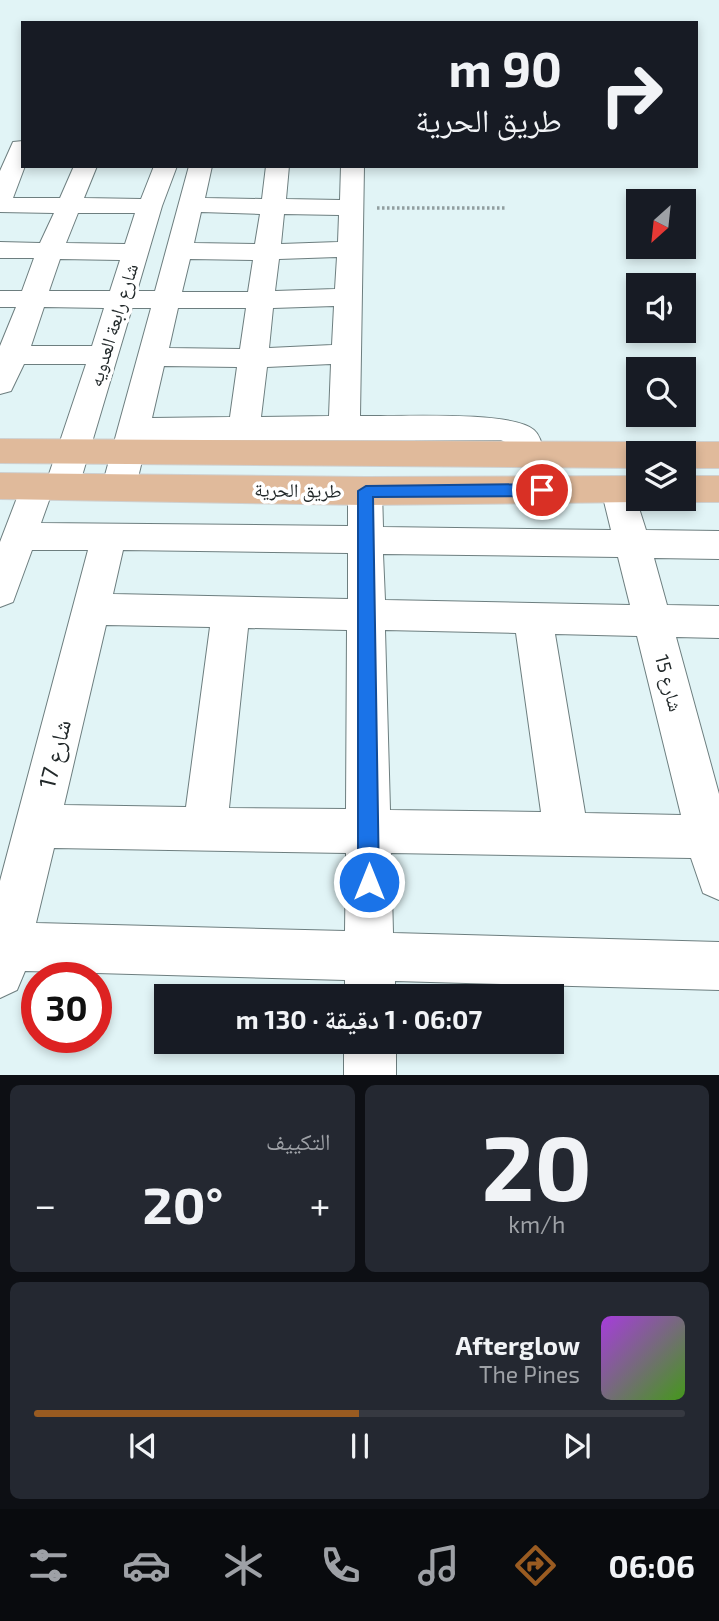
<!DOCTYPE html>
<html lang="ar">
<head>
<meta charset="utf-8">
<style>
  :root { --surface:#171b24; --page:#242831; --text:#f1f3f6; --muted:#9ea1a6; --line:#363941; --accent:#995b21 }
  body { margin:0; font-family:"Exo 2","Noto Naskh Arabic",sans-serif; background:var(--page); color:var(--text); direction:rtl; height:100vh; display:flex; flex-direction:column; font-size:26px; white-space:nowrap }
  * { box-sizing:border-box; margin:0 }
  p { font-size:23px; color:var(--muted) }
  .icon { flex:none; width:38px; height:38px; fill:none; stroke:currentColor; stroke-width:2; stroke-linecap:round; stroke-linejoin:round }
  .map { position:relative; height:1075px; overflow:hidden; direction:ltr }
  .sheet { display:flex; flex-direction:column; gap:10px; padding:10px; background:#0d0f14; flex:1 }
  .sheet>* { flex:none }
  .guide { position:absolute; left:21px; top:21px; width:677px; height:147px; border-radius:0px; box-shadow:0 4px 10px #0003; direction:rtl; background:#171b24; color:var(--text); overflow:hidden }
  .needle { width:46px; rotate:207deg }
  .fabs { position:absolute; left:626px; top:189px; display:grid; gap:14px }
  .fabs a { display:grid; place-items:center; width:70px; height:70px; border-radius:0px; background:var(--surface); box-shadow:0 4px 10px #0003; font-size:35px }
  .speed { position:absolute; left:21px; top:962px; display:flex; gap:14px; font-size:35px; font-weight:700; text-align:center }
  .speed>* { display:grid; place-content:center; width:91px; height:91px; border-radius:50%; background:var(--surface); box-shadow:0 4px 10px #0003; line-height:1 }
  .speed .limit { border:10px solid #d22; background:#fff; color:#111 }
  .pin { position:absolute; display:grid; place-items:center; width:60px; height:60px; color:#fff; margin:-30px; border:4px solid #fff; border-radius:50%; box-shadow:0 2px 7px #0007 }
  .me { position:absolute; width:77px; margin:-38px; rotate:0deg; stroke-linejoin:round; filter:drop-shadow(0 0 5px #0008) }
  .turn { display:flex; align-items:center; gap:24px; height:147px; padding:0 21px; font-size:32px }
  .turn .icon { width:91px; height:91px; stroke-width:2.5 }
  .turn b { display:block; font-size:49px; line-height:60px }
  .big { font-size:52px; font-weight:700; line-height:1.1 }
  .sheet .card { flex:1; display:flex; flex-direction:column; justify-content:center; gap:10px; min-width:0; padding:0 24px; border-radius:10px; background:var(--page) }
  .sheet .dial { align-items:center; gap:0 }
  .dial b { font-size:91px; line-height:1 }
  .song { display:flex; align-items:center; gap:21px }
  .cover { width:84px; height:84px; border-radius:10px; background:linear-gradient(135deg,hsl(280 70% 55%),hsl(100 70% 35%)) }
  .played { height:7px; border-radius:4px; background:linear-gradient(90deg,var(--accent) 50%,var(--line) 50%) }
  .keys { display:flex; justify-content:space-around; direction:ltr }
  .heat { display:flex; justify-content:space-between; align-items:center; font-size:38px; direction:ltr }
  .sheet .tiles { flex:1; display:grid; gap:10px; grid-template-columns:1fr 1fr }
  .card:last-child { grid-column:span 2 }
  .trip { position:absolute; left:154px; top:984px; width:410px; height:70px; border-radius:0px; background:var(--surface); box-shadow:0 4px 10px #0003; font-weight:700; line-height:70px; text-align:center; direction:rtl }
  .dock { display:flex; height:112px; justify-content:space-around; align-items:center; background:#090b0e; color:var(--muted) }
  .dock .icon { width:49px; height:49px }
  .dock .selected { color:var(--accent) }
  .dock b { font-size:32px; color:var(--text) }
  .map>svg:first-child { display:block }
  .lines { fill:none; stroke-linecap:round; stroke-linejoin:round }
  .minor-casing { stroke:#6d7e7f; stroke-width:2 }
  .major-casing { stroke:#ced0d0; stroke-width:2 }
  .path { stroke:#919ea0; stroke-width:3.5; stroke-dasharray:2.5 2.5; stroke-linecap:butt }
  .minor { fill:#fff; fill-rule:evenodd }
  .major { fill:#e0ba9b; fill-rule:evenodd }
  .route { fill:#1a73e8; stroke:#114b97; stroke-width:2 }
  .labels { text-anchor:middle; stroke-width:7; stroke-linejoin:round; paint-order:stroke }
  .street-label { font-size:19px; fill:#22292a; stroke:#fff }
  .near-street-label { font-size:23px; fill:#22292a; stroke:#fff }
</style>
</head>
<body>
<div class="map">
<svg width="719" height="1075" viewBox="0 0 719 1075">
  <rect width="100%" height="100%" fill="#e1f4f6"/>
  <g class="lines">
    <defs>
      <path id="minor" d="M23 141V166H25L13 198H60L74 166H97L84 198 141 199 154 166H177L162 206 137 291H155L189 166H212L205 198 262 199 266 166H289L286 199 340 200 341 166H364L360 416C394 417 512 410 534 430 541 436 542 446 544 455L539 463 528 466 517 463 509 444 501 440H147L136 486 131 495 119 498 107 495 102 486 151 308H132L79 486 74 495 62 498 51 495 41 523 348 526V491L353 482 365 479 377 482 382 491 383 527 611 530 601 489 606 480 618 477 630 480 646 530 719 531V559L654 558 667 605 719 606V638L676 637 719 794V900L703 893 691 858 391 853 393 933 719 942V990L395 981V996H345V980L25 971 17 990 0 998V881L88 550H32L13 602 0 607V542L25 477 37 474 48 477 86 364H24L11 391 0 394V346L16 307H0V291H22L34 258H0V242L40 243 54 213 0 212V171L13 142ZM201 212 260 214 255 244 194 243ZM78 213H135L125 244 66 243ZM284 214 339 215 338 242 281 244ZM337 257 335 289 275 291 279 259ZM60 259 120 260 110 291H49ZM190 259 253 260 248 292H182ZM334 306 332 345 269 348 273 308ZM44 307 104 308 92 346H31ZM178 308H246L240 349 169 348ZM331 364 329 416 261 417 267 367ZM164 366 237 367 230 417 152 418ZM123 550 348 553V599L113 594ZM383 554 618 557 630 605 385 600ZM106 625 210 627 186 807 64 805ZM248 628 347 630 346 809 229 808ZM385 630 516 633 541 812 390 810ZM555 634 637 636 681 815 585 813ZM54 848 346 853 345 931 36 923Z
        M344 1041H396V1075H344Z"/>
      <path id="major" d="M0 439 639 442 652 446 656 453H639V468L0 463Z
        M684 442H719V468H684V453H667L671 446Z
        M0 473 365 477 639 476V499H651L639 502 365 505 0 499Z
        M684 476H719V502H684L672 499H684Z"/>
    </defs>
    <use href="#minor" class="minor-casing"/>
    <use href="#major" class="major-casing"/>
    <path class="path" d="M377 208H506"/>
    <use href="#minor" class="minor"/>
    <use href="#major" class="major"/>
  </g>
  <path class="route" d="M542 484 550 490 542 496 373 497 379 882 376 889 369 892 361 889 358 882V491L366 486Z"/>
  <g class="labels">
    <g class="street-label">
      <text transform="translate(113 325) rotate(-73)" y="7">شارع رابعة العدويه</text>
      <text transform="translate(298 490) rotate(1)" y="7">طريق الحرية</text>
      <text transform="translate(669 683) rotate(75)" y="7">شارع 15</text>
    </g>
    <g class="near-street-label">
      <text transform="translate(55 754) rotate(-76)" y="8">شارع 17</text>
    </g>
  </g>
</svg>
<div class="fabs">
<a><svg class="needle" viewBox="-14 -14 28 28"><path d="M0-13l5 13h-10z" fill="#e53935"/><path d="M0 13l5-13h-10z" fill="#9ea1a6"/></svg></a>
<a><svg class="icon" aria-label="sound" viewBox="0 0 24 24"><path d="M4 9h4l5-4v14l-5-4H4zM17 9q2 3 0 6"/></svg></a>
<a><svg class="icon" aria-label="search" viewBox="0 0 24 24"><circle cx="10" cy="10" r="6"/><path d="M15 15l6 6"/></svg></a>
<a><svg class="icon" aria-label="layers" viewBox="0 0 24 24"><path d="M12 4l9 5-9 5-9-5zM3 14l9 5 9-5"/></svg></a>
</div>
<div class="speed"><div class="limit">30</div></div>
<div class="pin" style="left:542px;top:490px;background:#d93025"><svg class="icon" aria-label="arrive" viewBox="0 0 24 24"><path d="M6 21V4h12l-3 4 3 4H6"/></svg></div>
<svg class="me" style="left:369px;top:882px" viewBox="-20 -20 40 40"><circle r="17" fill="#1a73e8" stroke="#fff" stroke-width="3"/><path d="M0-11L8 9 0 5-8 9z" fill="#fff"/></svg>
<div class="trip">06:07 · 1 دقيقة · 130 m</div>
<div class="guide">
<div class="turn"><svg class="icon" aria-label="right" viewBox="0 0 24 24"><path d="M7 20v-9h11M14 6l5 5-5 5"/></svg><div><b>90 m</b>طريق الحرية</div></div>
</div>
</div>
<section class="sheet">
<div class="tiles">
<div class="card dial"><b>20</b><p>km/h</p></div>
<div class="card"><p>التكييف</p>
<div class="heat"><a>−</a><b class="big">20°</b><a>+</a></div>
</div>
<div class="card">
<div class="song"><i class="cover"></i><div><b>Afterglow</b><p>The Pines</p></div></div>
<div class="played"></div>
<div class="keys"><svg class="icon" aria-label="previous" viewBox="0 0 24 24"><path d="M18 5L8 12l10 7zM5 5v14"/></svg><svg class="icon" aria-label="pause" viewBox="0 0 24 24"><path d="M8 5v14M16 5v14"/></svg><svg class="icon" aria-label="next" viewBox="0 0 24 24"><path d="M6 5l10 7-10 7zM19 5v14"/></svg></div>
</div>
</div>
</section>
<nav class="dock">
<b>06:06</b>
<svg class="icon selected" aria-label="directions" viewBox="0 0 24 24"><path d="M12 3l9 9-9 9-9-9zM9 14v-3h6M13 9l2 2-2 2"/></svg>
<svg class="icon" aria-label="music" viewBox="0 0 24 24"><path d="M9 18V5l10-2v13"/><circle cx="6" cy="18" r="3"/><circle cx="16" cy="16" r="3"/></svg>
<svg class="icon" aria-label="phone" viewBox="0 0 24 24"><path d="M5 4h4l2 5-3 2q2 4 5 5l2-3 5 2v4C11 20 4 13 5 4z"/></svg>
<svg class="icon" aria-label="climate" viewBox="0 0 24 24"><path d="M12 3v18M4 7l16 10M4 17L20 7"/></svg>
<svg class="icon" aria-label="car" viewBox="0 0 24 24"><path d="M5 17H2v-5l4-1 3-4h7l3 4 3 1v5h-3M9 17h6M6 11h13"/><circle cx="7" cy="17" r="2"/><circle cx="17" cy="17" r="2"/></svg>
<svg class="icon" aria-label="filters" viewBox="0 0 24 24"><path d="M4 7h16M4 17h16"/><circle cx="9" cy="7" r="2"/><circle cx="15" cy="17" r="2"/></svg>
</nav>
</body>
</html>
